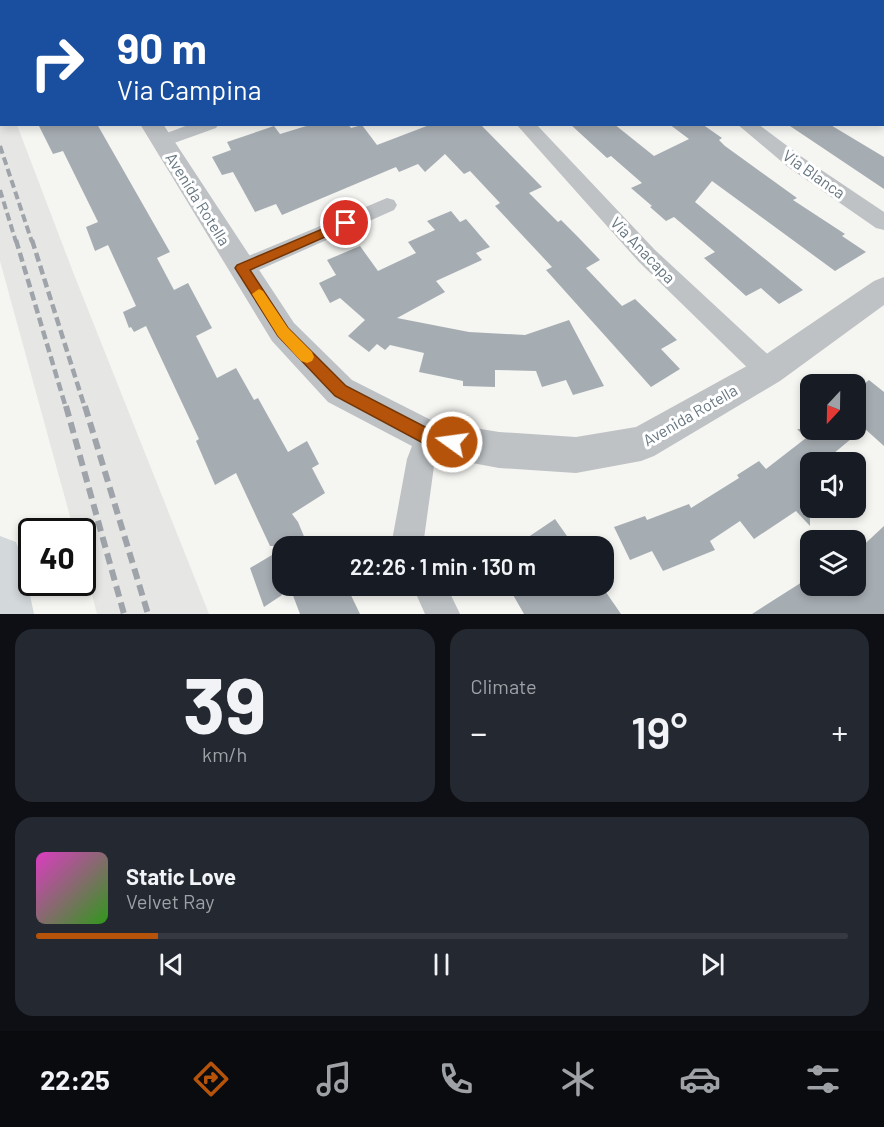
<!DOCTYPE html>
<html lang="en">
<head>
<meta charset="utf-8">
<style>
  :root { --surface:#171b24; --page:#242831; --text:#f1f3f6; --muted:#9ea1a6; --line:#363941; --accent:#b45309 }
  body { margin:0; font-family:Barlow,sans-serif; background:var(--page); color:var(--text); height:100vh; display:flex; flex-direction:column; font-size:22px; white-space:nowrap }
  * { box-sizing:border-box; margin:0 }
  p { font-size:20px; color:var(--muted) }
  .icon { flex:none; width:33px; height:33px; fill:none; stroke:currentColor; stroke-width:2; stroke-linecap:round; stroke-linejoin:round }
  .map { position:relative; height:614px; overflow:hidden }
  .drawer { display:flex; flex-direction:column; gap:15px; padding:15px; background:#0d0f14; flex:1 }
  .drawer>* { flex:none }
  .guide { position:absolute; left:0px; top:0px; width:885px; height:126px; box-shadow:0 3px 9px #0003; background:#1a4fa0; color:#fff; overflow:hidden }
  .needle { width:39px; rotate:202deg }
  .fabs { position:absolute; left:800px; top:374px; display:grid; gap:12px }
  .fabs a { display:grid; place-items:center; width:66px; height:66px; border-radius:12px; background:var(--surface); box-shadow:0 3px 9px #0003; font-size:30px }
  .speed { position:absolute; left:18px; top:518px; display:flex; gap:12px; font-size:30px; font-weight:700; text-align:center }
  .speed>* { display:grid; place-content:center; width:78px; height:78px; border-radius:50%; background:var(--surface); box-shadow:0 3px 9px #0003; line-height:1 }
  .speed .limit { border:3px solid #111; border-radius:9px; background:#fff; color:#111 }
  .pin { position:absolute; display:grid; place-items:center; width:51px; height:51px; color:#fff; margin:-26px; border:3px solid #fff; border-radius:50%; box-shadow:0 2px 6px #0007 }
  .me { position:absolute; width:66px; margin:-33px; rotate:284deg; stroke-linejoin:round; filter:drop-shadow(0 0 4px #0008) }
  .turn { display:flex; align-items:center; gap:21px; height:126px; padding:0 18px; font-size:27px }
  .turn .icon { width:78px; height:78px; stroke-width:2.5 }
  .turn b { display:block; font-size:42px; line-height:51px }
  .big { font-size:45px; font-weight:600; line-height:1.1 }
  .drawer .tile { flex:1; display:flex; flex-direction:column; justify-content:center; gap:9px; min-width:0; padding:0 21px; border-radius:18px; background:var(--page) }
  .drawer .dial { align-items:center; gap:0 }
  .dial b { font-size:78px; line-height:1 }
  .song { display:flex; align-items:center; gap:18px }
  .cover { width:72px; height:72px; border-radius:9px; background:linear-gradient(135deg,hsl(310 70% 55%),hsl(110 70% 35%)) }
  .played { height:6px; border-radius:3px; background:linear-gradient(90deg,var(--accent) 15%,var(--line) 15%) }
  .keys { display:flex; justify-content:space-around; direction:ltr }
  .heat { display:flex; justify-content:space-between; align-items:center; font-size:33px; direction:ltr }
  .drawer .tiles { flex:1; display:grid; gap:15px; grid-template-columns:1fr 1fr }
  .tile:last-child { grid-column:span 2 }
  .trip { position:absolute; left:272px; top:536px; width:342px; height:60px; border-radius:18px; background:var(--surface); box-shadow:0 3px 9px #0003; font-weight:600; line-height:60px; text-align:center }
  .menu { display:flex; height:96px; justify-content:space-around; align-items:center; background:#090b0e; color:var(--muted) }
  .menu .icon { width:42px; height:42px }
  .menu .on { color:var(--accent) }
  .menu b { font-size:27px; color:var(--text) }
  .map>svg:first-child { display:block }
  .built { fill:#e6e6e5 }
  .building { fill:#a6adb2 }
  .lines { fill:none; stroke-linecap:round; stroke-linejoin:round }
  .path { stroke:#b8bbbd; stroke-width:2; stroke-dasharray:2 2; stroke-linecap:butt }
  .minor { fill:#bec2c5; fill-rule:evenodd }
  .tertiary { fill:#bec2c5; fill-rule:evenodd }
  .primary { fill:#d3d8db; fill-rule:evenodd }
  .rail-far2 { stroke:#9ea4a9; stroke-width:4; stroke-dasharray:8 4; stroke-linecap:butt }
  .rail-far1 { stroke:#9ea4a9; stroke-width:4.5; stroke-dasharray:9 4.5; stroke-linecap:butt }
  .rail { stroke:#9ea4a9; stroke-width:6; stroke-dasharray:11 6; stroke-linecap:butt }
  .route { fill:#b45309; stroke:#753606; stroke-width:1.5 }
  .slow { fill:#f59e0b }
  .labels { text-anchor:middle; stroke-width:6; stroke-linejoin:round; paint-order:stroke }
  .street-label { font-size:16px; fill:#667681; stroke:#fff }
</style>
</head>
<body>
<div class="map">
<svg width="884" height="614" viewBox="0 0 884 614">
  <rect width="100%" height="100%" fill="#f5f5f2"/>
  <path class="built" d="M0 84 2 124 17 125 73 272 209 614H97L83 560 82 531H74L0 261Z"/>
  <path class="building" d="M38 124H97L170 252 157 258 174 290 188 283 212 328 196 336 217 378 236 368 254 400 258 398 288 452 307 441 319 464 312 468 325 493 292 514 298 522 308 546H270L236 473 215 485 196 441 199 439 146 326 134 332 131 327 129 328 123 312 136 306 108 245 95 251 86 227 98 222 63 151 53 154Z
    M313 124H348L351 128 362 125 377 145 432 124H480L542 187 529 193 558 222 561 220 578 237 600 260 586 268 622 306 635 299 677 340 661 349 680 369 651 387 546 270 552 267 495 206 500 203 470 171 464 174 445 154 425 172 418 164 399 172 396 167 282 215 276 204 255 212 233 172 222 175 212 157 231 150 227 142 274 126 280 134Z
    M570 124H614L654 156 689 139 669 124H702L722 138 719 140 725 146 797 198 793 200 845 234 842 236 866 252 835 271 712 181 695 202 803 290 779 304 761 288 746 296 704 258 715 252 674 217 666 221 650 207 652 206 631 188 642 183 611 156 607 158Z
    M787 124H829L884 157V189Z
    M451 211 460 222 466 219 490 247 476 253 482 260 436 281 445 292 397 318 469 332 525 335 569 320 604 386 573 395 566 380 542 387 536 371 495 370V387L463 386V381L419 372 424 353 390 345 385 350 377 344 369 352 348 336 365 320 340 298 330 303 319 283 336 275 327 260 360 246 378 271 416 253 408 242 435 230 427 221Z
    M869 380 884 392V446L864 428 833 454 842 462H810V526L796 511 754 539 740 521 710 541 715 550 663 571 652 551 630 560 614 527 645 516 647 520 689 504 691 508 739 478 737 475 759 461 766 469 806 438 797 429H855V391Z
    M555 519 574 546H515Z
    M884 526V614H752L810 577V585H855V553Z
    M282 549V595L264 607 250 568Z
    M289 585H346L360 614H300Z
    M523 585H601L621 614H524L512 593Z"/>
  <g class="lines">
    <path class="path" d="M419 2 424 0"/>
    <path class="minor" d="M258 0H273L274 2H259Z
      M546 0H561L562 2H547Z
      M739 0H755L756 2H740Z
      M191 124H219L216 128 163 147 156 145 154 141 156 137Z
      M516 124H536L655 250 777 363 781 371 777 379 768 383 759 379 639 262Z
      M737 124H758L802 157 884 212V230L876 228 788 167Z
      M387 198 394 200 397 205 394 210 250 274 242 277 234 274 231 268 234 262Z
      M429 424 439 428 443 438 435 459 423 546H391L407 459 419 428Z
      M412 585H446L460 614H425Z"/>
    <path class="tertiary" d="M62 0H80L81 2H63Z
      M140 124H163L294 323 352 380 433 421 499 432 576 437 636 427 756 361 874 281 884 277V305L780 381 654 456 641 461 576 473 499 468 429 455 328 402 272 341Z"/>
    <path class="primary" d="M0 536 16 542 22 558 34 614H0Z"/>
    <path class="rail-far2" d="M0 146 32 242
      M0 190 16 242"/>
    <path class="rail-far1" d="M16 240 66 408
      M32 240 85 408"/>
    <path class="rail" d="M66 406 124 614
      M85 406 148 614"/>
  </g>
  <path class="route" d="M346 219 350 220V226L250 270 288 328 346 386 431 430 458 436 460 442 458 447 452 450 423 443 335 396 278 336 235 268 237 265Z"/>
  <path class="slow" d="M259 289 263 291 288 328 312 352 314 357 312 361 307 363 301 361 278 336 252 294Z"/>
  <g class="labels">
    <g class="street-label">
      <text transform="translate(814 174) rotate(35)" y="6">Via Blanca</text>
      <text transform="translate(198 199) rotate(58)" y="6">Avenida Rotella</text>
      <text transform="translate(643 250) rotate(46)" y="6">Via Anacapa</text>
      <text transform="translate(690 415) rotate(-30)" y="6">Avenida Rotella</text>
    </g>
  </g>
</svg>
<div class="fabs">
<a><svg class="needle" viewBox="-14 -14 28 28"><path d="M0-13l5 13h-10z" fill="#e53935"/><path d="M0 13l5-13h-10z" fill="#9ea1a6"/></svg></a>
<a><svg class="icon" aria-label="sound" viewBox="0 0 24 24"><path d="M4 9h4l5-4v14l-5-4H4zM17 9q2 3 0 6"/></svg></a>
<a><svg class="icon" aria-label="layers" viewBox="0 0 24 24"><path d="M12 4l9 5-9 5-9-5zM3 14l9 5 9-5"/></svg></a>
</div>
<div class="speed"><div class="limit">40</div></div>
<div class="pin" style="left:346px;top:223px;background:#d93025"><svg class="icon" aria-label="arrive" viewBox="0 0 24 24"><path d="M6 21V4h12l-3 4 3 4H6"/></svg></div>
<svg class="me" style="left:452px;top:442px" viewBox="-20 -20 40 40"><circle r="17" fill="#b45309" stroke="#fff" stroke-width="3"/><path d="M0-11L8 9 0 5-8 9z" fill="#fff"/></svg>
<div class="trip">22:26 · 1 min · 130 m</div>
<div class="guide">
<div class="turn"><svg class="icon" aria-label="right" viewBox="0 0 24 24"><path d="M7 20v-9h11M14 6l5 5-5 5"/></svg><div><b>90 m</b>Via Campina</div></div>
</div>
</div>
<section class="drawer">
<div class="tiles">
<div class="tile dial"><b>39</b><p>km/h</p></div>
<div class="tile"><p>Climate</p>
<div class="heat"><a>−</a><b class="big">19°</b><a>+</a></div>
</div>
<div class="tile">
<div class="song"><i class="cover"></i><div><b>Static Love</b><p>Velvet Ray</p></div></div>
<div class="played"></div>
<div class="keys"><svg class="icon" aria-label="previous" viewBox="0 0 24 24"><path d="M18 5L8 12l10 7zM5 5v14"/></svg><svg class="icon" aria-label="pause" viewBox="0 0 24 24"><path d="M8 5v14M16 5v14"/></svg><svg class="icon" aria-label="next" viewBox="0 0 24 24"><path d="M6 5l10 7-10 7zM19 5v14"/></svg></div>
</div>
</div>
</section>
<nav class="menu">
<b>22:25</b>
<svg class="icon on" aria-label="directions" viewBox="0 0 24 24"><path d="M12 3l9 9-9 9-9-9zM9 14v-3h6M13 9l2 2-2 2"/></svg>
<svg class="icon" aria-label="music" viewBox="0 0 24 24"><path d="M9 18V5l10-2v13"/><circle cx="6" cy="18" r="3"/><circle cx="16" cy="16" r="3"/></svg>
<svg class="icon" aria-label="phone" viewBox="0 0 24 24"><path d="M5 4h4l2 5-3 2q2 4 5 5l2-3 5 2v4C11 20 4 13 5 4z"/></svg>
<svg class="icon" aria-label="climate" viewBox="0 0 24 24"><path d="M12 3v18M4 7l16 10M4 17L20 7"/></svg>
<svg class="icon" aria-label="car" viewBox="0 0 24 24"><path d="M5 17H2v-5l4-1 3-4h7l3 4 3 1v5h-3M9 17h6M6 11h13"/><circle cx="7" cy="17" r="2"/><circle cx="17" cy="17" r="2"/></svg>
<svg class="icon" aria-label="filters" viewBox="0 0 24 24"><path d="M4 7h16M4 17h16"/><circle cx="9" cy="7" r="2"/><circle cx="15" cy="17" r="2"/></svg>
</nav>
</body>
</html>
